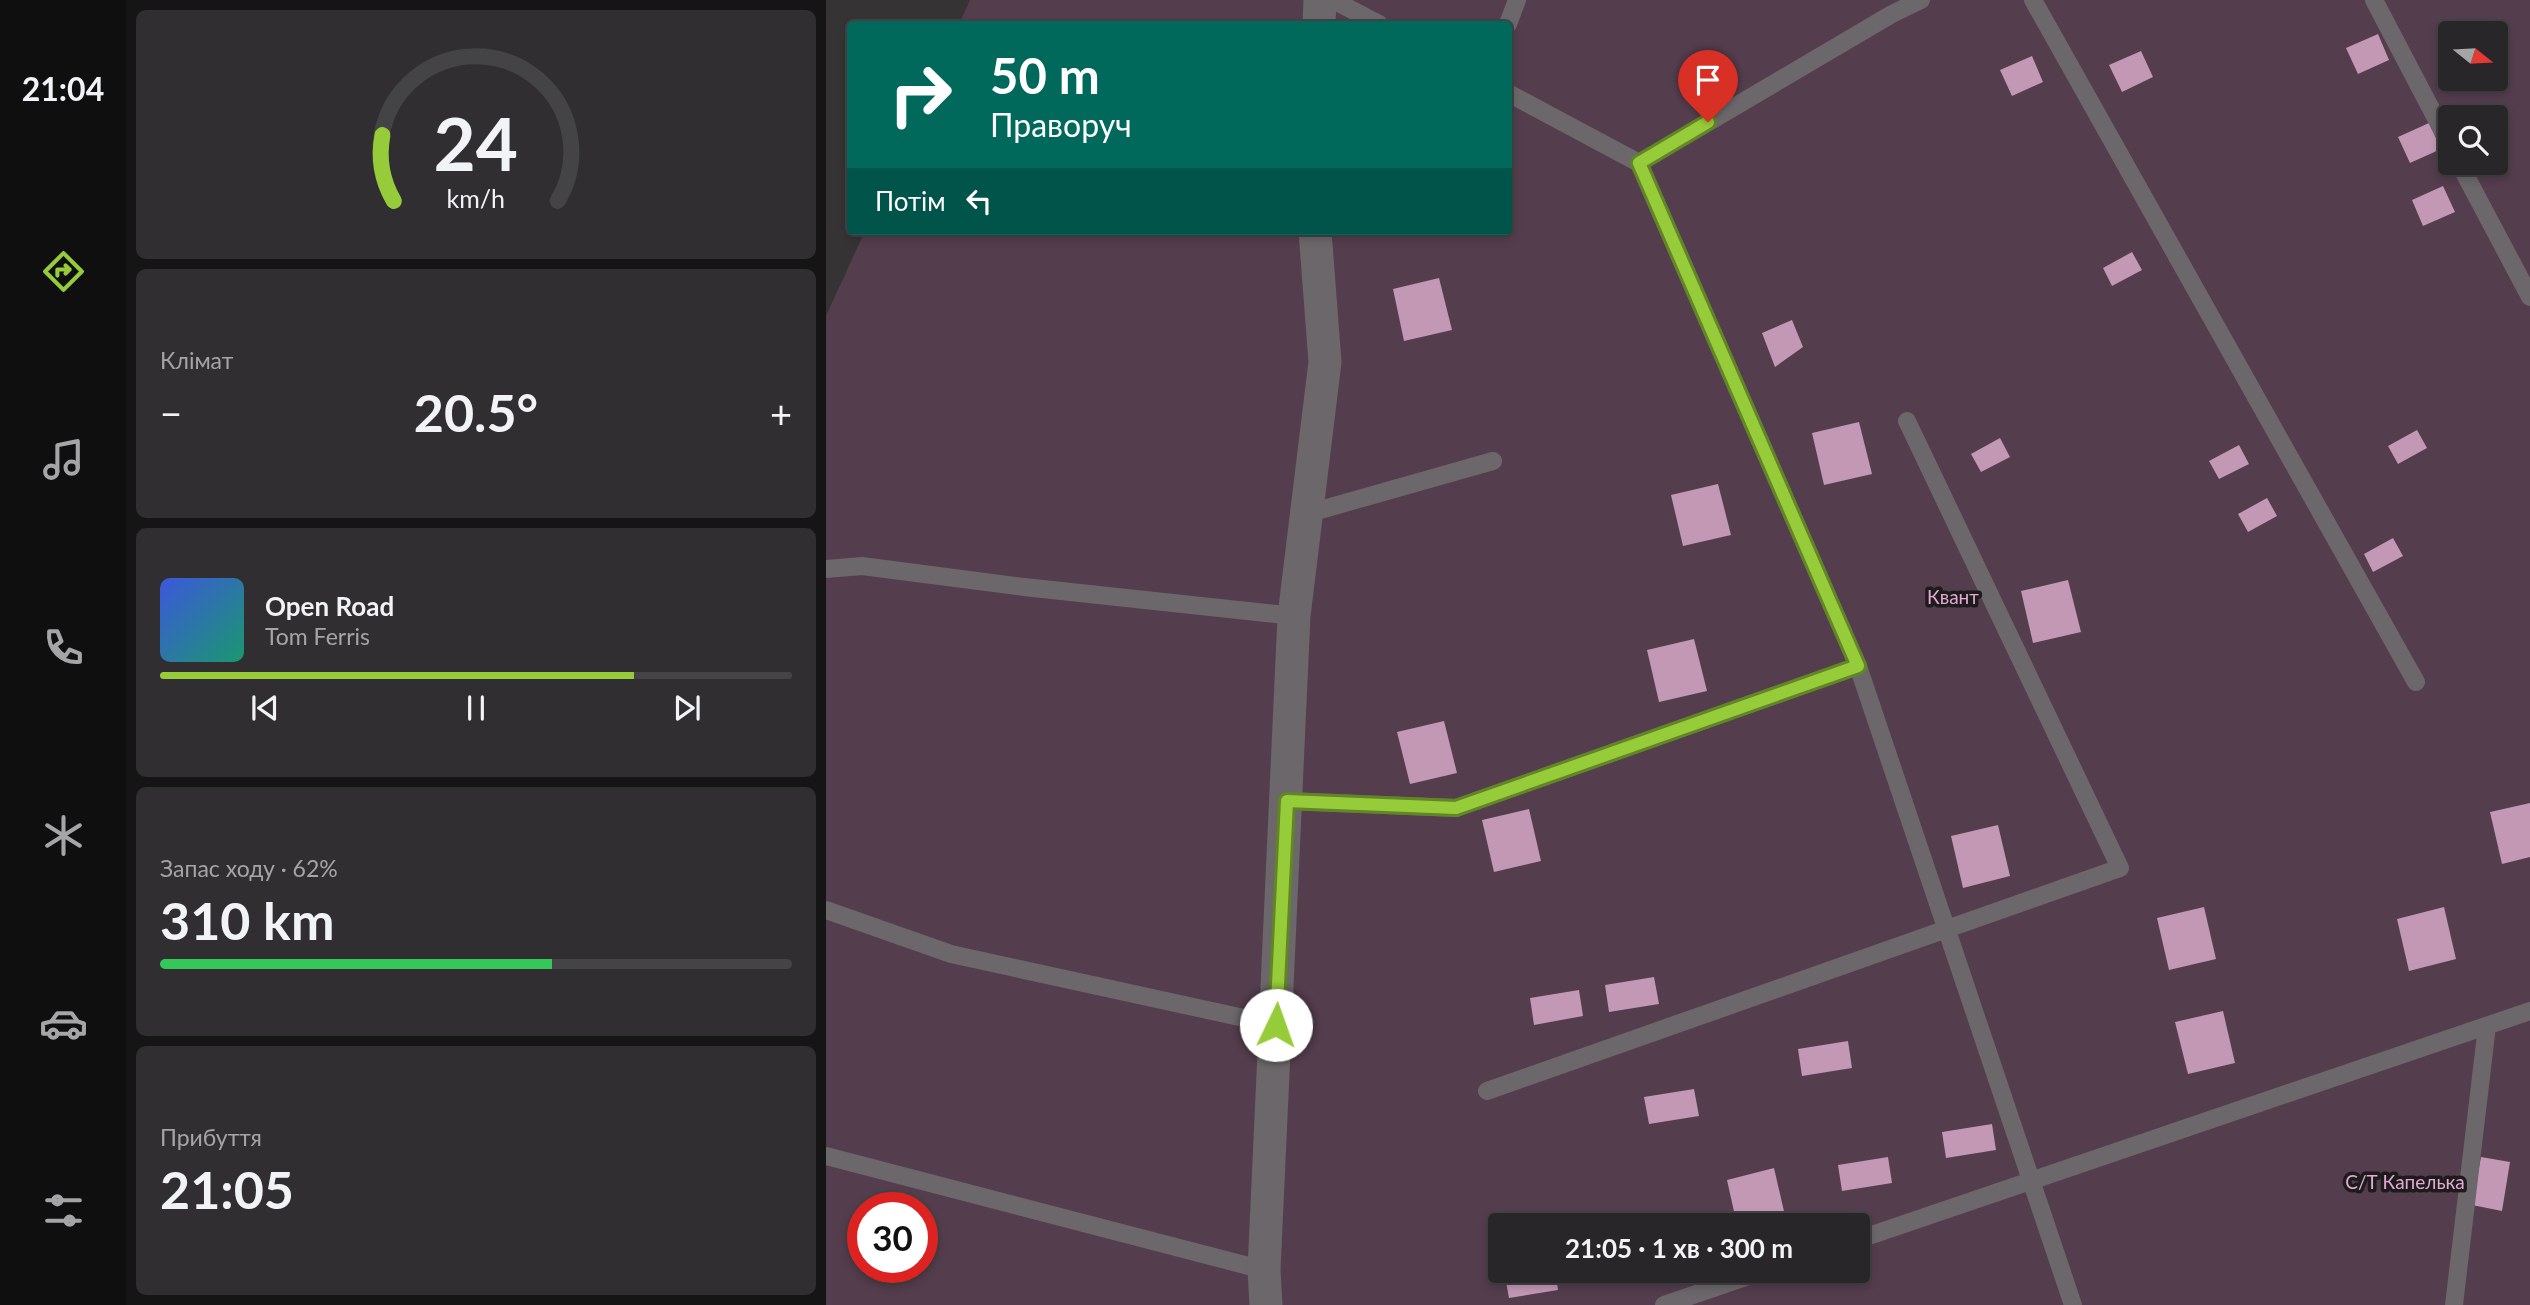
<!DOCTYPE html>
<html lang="uk">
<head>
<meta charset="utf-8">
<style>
  :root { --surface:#282628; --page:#302e30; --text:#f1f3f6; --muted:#a5a5a8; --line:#444345; --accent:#96cc39 }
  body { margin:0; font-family:Lato,sans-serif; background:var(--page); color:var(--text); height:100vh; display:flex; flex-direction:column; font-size:26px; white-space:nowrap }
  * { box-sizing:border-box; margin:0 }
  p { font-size:23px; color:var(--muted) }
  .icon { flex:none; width:38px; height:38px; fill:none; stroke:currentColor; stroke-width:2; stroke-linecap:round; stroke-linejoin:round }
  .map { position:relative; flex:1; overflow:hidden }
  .details { display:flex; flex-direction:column; gap:10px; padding:10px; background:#161516; width:700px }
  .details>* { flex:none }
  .top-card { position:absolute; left:21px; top:21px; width:665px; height:214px; border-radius:7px; box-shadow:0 4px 10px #0003,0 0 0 2px var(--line); background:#00695c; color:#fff; overflow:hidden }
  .needle { width:46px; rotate:108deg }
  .tools { position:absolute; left:1612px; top:21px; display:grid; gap:14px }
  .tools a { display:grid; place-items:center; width:70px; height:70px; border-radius:7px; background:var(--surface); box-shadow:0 4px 10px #0003,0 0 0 2px var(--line); font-size:35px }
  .speed { position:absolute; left:21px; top:1192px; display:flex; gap:14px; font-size:35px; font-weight:700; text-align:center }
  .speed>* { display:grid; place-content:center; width:91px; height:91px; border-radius:50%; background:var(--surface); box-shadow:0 4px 10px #0003,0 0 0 2px var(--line); line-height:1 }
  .speed .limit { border:10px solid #d22; background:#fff; color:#111 }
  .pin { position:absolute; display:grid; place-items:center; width:60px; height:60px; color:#fff; margin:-72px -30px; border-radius:50% 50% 50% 0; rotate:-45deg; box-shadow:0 0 7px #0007 }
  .pin .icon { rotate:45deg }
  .me { position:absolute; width:77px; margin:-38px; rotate:3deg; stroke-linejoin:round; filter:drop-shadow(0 0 5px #0008) }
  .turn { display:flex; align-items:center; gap:24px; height:147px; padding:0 28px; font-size:32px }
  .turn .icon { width:91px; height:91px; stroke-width:2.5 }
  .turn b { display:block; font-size:49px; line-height:60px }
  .then { display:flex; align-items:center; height:66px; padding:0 28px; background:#0003; gap:14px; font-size:26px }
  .big { font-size:52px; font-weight:700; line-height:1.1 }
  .details .tile { flex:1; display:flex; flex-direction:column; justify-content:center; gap:10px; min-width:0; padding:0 24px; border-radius:10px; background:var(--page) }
  .details .dial { align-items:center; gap:0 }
  .dial svg { height:182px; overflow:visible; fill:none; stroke:var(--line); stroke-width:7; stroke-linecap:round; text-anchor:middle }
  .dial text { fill:var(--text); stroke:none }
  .song { display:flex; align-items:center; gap:21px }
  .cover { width:84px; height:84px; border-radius:10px; background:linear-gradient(135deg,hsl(230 70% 55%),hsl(160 70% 35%)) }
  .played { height:7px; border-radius:4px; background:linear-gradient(90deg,var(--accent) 75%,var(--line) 75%) }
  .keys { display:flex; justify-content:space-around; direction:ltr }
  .heat { display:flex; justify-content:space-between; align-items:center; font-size:38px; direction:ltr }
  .charge { height:10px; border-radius:5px; background:linear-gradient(90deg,#34c759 62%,var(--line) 0) }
  .trip { position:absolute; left:662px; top:1213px; width:382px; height:70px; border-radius:7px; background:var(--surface); box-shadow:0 4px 10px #0003,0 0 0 2px var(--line); font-weight:700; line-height:70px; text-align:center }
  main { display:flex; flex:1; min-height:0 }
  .menu { display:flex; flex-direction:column; width:126px; justify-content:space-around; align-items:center; background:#100f10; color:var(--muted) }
  .menu .icon { width:49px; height:49px }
  .menu .on { color:var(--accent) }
  .menu b { font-size:32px; color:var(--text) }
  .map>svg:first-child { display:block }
  .green { fill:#543d4d; fill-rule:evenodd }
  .building { fill:#c298b5 }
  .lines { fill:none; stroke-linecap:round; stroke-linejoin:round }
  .lane { stroke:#6b676a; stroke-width:18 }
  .street { stroke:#6b676a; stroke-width:33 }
  .route-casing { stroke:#628525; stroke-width:18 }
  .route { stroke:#96cc39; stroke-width:12 }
  .labels { text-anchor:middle; stroke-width:7; stroke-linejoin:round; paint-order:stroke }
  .park-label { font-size:19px; fill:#e7a8d4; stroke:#1d1c1c }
</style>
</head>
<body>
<main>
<nav class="menu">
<b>21:04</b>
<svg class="icon on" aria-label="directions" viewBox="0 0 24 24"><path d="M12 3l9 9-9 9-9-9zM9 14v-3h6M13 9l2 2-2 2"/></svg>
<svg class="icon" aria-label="music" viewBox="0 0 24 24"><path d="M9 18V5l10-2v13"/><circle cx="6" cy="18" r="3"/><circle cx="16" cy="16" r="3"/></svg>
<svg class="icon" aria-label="phone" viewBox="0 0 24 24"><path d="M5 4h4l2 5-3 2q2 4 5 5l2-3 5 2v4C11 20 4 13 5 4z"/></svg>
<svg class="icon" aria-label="climate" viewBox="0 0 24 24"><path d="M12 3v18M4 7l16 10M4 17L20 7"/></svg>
<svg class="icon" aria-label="car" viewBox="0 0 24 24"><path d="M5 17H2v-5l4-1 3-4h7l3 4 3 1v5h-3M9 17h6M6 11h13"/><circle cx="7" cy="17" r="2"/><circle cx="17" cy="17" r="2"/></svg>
<svg class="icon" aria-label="filters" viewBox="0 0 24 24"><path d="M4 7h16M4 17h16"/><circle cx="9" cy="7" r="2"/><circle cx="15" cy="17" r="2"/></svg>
</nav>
<section class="details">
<div class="tile dial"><svg viewBox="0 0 100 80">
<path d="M14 69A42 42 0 1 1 86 69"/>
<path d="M14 69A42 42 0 0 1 9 40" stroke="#96cc39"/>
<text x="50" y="56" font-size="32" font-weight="700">24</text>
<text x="50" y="72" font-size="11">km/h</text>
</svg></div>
<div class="tile"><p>Клімат</p>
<div class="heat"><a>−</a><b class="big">20.5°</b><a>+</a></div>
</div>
<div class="tile">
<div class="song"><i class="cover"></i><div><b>Open Road</b><p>Tom Ferris</p></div></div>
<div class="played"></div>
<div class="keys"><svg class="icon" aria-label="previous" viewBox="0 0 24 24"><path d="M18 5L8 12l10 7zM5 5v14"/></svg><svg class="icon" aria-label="pause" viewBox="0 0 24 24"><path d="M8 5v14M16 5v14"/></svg><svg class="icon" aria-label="next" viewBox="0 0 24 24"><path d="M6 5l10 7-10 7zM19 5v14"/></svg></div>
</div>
<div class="tile"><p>Запас ходу · 62%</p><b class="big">310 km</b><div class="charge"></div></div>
<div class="tile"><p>Прибуття</p><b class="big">21:05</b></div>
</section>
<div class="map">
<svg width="1704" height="1305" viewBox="0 0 1704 1305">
  <rect width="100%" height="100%" fill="#363335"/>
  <path class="green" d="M144 0H1704V1305H0V316L39 231H682V24H133ZM1624 33H1670V79H1624ZM1624 117H1670V163H1624ZM37 1208H96V1267H37ZM674 1225H1031V1270H674Z"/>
  <path class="building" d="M1552 34 1563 60 1532 74 1520 48Z
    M1315 51 1327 77 1296 92 1283 65Z
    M1206 56 1217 82 1186 96 1174 70Z
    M1603 123 1615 149 1584 163 1572 137Z
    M1617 186 1629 212 1597 226 1586 200Z
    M1306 252 1316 270 1286 286 1277 268Z
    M613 278 626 330 578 341 567 289Z
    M966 320 977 347 949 367 936 333Z
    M1033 422 1046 474 998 485 986 433Z
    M1591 430 1601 448 1572 464 1562 446Z
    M1174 438 1184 457 1155 472 1145 454Z
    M1413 445 1423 464 1393 479 1383 461Z
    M892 484 905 535 857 546 845 495Z
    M1441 498 1451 516 1422 532 1412 514Z
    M1567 538 1577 556 1547 572 1538 554Z
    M1242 580 1255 632 1207 643 1195 591Z
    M868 639 881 691 833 702 821 650Z
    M618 721 631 773 584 784 571 732Z
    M1704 803V857L1676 864 1664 812Z
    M703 809 715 861 668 872 656 820Z
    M1172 825 1184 876 1137 888 1125 836Z
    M1378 907 1390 959 1343 970 1331 918Z
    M1618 907 1630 959 1583 971 1571 919Z
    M828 977 833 1004 783 1012 779 985Z
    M753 990 757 1016 708 1025 704 998Z
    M1397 1011 1409 1063 1362 1074 1349 1022Z
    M1022 1041 1026 1068 976 1076 972 1049Z
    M868 1089 873 1116 823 1124 818 1097Z
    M1166 1124 1170 1150 1120 1158 1116 1132Z
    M1062 1157 1066 1183 1016 1191 1012 1165Z
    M1655 1157 1684 1162 1676 1211 1646 1205Z
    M948 1168 960 1220 940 1225H911L901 1180Z
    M729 1270 732 1290 683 1298 678 1271Z"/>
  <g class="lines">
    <path class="lane" d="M507 0 553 24
      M1207 0 1590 682
      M1548 0 1624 145
      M682 24 691 0
      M682 93 813 163 1032 666 1247 1305
      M813 163 1066 14 1095 0
      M1633 163 1704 297
      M480 514 667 461
      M0 569 36 566 198 587 468 616
      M461 801 630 808 1032 666
      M0 910 125 954 450 1025
      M661 1091 1294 868 1081 421
      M0 1156 438 1270
      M1031 1240 1704 1011
      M838 1305 940 1270
      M1628 1305 1661 1026"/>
    <path class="street" d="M493 24 494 0
      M440 1305 438 1270 468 616 499 362 489 231"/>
  </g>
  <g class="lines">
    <defs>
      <path id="route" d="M450 1025 461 801 630 808 1032 666 813 163 882 122"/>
    </defs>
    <use href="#route" class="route-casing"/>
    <use href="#route" class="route"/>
  </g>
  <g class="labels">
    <g class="park-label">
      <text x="1127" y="604">Квант</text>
      <text x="1579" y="1189">С/Т Капелька</text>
    </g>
  </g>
</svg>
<div class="tools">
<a><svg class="needle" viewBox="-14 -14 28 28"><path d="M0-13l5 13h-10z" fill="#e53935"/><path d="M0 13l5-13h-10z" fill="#a5a5a8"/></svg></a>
<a><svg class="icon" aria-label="search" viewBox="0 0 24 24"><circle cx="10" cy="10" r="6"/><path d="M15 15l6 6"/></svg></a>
</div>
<div class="speed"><div class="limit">30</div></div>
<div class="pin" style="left:882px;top:122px;background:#d93025"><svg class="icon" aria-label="arrive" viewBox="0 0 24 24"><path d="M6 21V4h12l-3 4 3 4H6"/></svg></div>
<svg class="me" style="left:450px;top:1025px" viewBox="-20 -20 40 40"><circle r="19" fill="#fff"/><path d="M0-13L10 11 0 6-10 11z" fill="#96cc39"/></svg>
<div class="trip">21:05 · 1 хв · 300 m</div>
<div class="top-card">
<div class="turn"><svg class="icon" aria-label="right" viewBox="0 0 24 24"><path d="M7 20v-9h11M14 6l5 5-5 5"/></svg><div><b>50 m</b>Праворуч</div></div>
<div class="then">Потім<svg class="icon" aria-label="left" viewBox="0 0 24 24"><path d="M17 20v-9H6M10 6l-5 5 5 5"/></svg></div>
</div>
</div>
</main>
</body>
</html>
